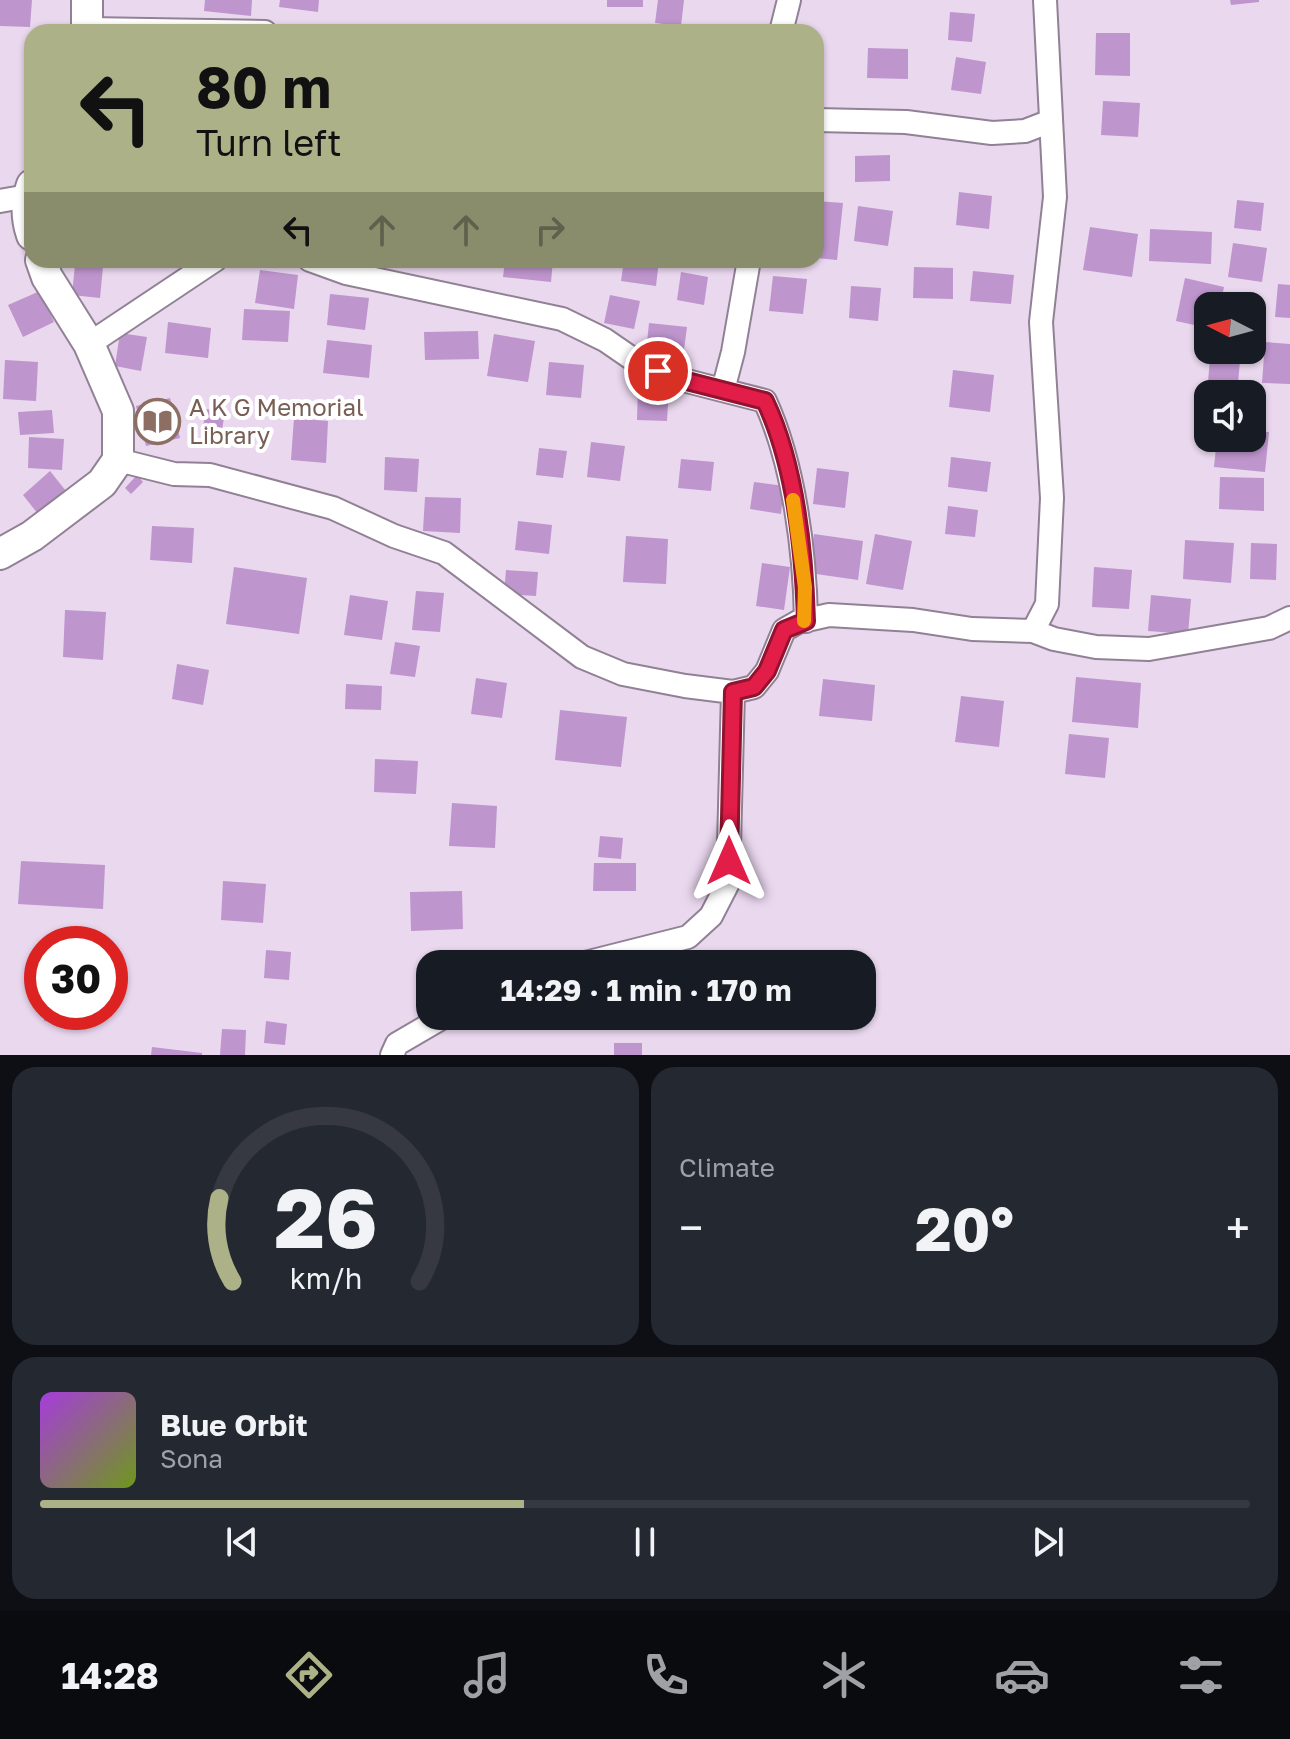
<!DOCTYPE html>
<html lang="en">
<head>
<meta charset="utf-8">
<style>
  :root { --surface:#171b24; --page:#242831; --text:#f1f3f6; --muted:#9ea1a6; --line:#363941; --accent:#acb187 }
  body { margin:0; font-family:"Golos Text",sans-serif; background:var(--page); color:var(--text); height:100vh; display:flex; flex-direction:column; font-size:30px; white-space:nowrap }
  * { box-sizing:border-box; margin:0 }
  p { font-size:26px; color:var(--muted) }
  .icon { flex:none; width:44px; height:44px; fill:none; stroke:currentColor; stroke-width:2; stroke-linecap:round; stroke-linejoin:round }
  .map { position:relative; height:1055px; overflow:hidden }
  .details { display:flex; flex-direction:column; gap:12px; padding:12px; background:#0d0f14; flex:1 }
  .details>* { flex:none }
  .guide { position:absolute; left:24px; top:24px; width:800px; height:244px; border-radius:24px; box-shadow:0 2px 6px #0004; background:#acb187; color:#111; overflow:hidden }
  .needle { width:52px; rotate:276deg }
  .fabs { position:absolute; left:1194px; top:292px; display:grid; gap:16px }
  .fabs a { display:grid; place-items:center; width:72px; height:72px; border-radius:16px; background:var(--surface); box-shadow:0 2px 6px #0004; font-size:40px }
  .speed { position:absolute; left:24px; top:926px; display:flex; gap:16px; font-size:40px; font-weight:700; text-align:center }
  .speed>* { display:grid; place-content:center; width:104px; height:104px; border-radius:50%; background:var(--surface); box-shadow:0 2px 6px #0004; line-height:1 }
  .speed .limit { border:12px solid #d22; background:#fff; color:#111 }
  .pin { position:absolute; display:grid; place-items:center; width:68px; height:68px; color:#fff; margin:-34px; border:4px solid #fff; border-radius:50%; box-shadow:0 2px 8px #0007 }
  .me { position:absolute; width:88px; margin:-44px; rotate:0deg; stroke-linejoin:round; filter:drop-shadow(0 0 6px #0008) }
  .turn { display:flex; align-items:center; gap:28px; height:168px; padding:0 40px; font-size:36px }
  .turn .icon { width:104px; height:104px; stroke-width:2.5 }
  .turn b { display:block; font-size:56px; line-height:68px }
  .lanes { display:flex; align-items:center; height:76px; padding:0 40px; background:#0003; justify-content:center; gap:40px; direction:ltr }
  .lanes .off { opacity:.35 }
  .big { font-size:60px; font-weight:700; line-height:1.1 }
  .details .tile { flex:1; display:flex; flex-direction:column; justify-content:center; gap:12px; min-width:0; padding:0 28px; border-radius:24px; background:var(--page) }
  .details .dial { align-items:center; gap:0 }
  .dial svg { height:208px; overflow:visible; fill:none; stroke:var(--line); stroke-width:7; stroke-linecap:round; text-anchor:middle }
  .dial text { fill:var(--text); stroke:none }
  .song { display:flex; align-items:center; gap:24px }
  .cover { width:96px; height:96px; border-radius:12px; background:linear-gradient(135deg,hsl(280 70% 55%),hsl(80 70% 35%)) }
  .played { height:8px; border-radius:4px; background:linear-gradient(90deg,var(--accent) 40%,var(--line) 40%) }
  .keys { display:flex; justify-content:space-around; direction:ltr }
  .heat { display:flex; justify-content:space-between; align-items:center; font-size:44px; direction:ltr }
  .details .tiles { flex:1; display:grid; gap:12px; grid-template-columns:1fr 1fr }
  .tile:last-child { grid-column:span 2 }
  .trip { position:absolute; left:416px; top:950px; width:460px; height:80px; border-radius:24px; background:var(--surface); box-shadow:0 2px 6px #0004; font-weight:700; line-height:80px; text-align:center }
  .menu { display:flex; height:128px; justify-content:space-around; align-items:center; background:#090b0e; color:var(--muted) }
  .menu .icon { width:56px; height:56px }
  .menu .active { color:var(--accent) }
  .menu b { font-size:36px; color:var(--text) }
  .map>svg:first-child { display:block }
  .building { fill:#be95cd }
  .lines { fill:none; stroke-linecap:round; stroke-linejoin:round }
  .street-casing { stroke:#918195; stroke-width:26 }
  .secondary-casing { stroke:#918195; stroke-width:34 }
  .street { stroke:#fff; stroke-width:22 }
  .secondary { stroke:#fff; stroke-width:30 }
  .route-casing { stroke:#92132f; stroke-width:20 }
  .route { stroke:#e11d48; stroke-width:14 }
  .slow { stroke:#f59e0b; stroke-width:14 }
  .labels { text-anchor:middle; stroke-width:8; stroke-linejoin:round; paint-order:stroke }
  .education-label { font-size:24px; fill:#785e54; stroke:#fff; text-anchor:start }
</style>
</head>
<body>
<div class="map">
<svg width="1290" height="1055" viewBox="0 0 1290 1055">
  <rect width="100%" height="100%" fill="#ead8ef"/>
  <path class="building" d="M0 0H32L30 27 0 26Z
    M205 0H252L251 16 204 11Z
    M280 0H319L318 12 279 7Z
    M607 0H643V7H607Z
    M658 0H684L681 26 655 23Z
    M1230 0H1259V2L1231 5Z
    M950 12 975 14 972 42 948 40Z
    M1096 33H1130V76L1095 75Z
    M868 48 908 49V79L867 78Z
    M956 57 986 62 981 94 951 90Z
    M1103 101 1140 103 1138 137 1101 135Z
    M890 155V181L855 182V156Z
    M959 192 992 196 989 229 956 225Z
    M1237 200 1264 203 1261 231 1234 228Z
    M816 201 843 203 837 260 816 258Z
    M858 206 893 211 888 246 854 241Z
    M1090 227 1138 234 1132 277 1083 270Z
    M1150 229 1212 232 1211 264 1149 261Z
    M1233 243 1267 248 1262 282 1228 277Z
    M505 260H553L551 282 503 277Z
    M624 260H659L656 286 621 281Z
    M75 264 103 267 100 298 72 295Z
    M914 267 953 268V299L913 298Z
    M260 270 298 275 294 309 255 303Z
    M973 271 1014 275 1011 304 970 301Z
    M681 272 708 277 704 305 677 300Z
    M773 276 807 279 803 314 769 311Z
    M1185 278 1224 287 1220 306H1208V328L1176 321Z
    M1278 284 1290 285V318L1275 317Z
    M851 286 881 288 878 321 849 318Z
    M40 291 54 322 23 337 8 305Z
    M330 294 369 298 365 330 327 325Z
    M610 295 640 301 634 329 604 323Z
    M244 309 290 311 288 342 242 340Z
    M168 322 211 328 208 358 165 353Z
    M649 323 687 327 683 357 646 352Z
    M478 331 479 359 425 360 424 332Z
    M120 333 147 337 141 371 115 366Z
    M494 334 535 341 528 382 487 376Z
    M327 340 372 345 369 378 323 373Z
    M1265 342 1290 344V384L1262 383Z
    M1210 359 1240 361 1237 394 1207 393Z
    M5 360 38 362 36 401 3 399Z
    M549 362 584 365 581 398 546 395Z
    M953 370 994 375 990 412 949 407Z
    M638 386 669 387 667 421 637 420Z
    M170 398 180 438 146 446 136 406Z
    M206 409 225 412 221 436 202 433Z
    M52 410 54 433 20 435 18 412Z
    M294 418 328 421 326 463 291 460Z
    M1252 431 1269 432 1265 472 1214 467 1217 438H1252Z
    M29 437 64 439 62 470 28 468Z
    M591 442 625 446 620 481 587 477Z
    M539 448 567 451 563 478 536 475Z
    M385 457 419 459 417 492 384 490Z
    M951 457 991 462 987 492 948 487Z
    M681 459 714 462 711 491 678 488Z
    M817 468 849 472 845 508 813 504Z
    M50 471 66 491 38 514 23 495Z
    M137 475 143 482 131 494 125 488Z
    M1220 477 1264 478V511L1219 509Z
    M754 482 784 486 781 514 750 509Z
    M425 497 461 498 460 533 423 531Z
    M948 506 978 510 975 537 945 534Z
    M518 521 552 525 549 554 515 550Z
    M152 526 194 528 192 563 150 560Z
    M814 534 863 541 858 580 809 573Z
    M875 534 912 541 903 590 866 584Z
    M626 536 668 539 666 584 623 582Z
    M1185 540 1234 543 1231 583 1183 579Z
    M1251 543 1277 544 1276 580 1250 579Z
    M762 563 790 567 784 610 756 606Z
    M234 567 307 578 299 634 226 624Z
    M1094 567 1132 570 1129 609 1092 607Z
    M506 570 538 572 536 596 504 594Z
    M416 591 444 593 440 632 412 630Z
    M350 595 388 601 382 640 344 635Z
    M1151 595 1191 599 1188 634 1148 631Z
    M65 610 106 612 103 660 63 657Z
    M395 642 420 646 415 677 390 674Z
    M177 664 209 670 203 705 172 699Z
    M1076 677 1141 683 1138 728 1072 722Z
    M476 678 507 683 502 718 471 714Z
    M823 679 875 685 872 721 819 716Z
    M346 684 382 686 381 710 345 709Z
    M961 696 1004 701 999 747 955 742Z
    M560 710 627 717 621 767 555 760Z
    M1069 734 1109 738 1105 778 1065 774Z
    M375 759 418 761 416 794 374 792Z
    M452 803 497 806 495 848 449 846Z
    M600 836 623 838 621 859 598 857Z
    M21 861 105 865 103 909 18 904Z
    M594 863H636V891H593Z
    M223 881 266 884 263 923 221 920Z
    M462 891 463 929 411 931 410 892Z
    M266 950 291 952 289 980 264 978Z
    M45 1012H98L97 1025 44 1021Z
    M266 1021 287 1024 285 1045 264 1043Z
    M222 1029 246 1030 245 1055H220Z
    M614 1043H642V1055H614Z
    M152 1047 202 1053V1055H151Z"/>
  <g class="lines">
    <defs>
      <path id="street" d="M88 29 265 32
        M781 32 789 0
        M816 120 906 122 992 133 1025 131 1051 121
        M0 201 28 196
        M310 260 346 273 562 319 605 340 637 362 679 379 765 401C794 464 805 552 806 621
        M89 344 215 260
        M723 390 733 352 749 260
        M118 460 174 474 210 475 333 508 394 536 444 553 582 657 623 674 685 686 733 692 754 687 767 671 784 630 798 622 829 615 913 620 972 629 1033 631 1047 604 1052 498 1041 322 1055 197 1045 0
        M1033 631 1054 639 1096 647 1149 649 1269 628 1290 618
        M581 964 688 937 711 916 728 883 733 692
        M392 1055 397 1044 445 1016"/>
      <path id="secondary" d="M87 32V0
        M32 185C26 202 26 218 32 235
        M0 554 32 536 102 483 118 460V411L89 344 47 277 41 260"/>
    </defs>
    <use href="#street" class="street-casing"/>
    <use href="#secondary" class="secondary-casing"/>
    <use href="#street" class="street"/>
    <use href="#secondary" class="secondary"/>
  </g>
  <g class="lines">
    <defs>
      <path id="route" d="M658 371 679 379 765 401C795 464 804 551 806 621L784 630 767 671 754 687 733 692 729 861"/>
    </defs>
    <use href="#route" class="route-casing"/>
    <use href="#route" class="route"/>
    <path class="slow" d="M793 500 805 587 804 621"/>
  </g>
  <defs>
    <symbol id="library-ring" viewBox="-11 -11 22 22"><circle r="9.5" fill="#fff" stroke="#8d6e63" stroke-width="1.5"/><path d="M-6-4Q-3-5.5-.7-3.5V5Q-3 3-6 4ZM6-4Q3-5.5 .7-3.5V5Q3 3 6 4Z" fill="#8d6e63"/></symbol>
  </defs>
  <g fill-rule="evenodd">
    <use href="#library-ring" x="132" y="396" width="51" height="51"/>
  </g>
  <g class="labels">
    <g class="education-label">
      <text x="189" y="416">A K G Memorial<tspan x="189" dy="28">Library</tspan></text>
    </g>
  </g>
</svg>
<div class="fabs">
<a><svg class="needle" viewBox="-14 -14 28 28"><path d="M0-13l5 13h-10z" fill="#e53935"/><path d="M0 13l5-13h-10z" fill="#9ea1a6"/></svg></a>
<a><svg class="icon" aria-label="sound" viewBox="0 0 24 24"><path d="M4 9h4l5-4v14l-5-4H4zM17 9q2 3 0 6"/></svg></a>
</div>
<div class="speed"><div class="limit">30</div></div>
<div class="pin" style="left:658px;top:371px;background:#d93025"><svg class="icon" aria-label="arrive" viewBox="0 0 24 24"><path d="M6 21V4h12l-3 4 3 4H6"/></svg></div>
<svg class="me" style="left:729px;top:861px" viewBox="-20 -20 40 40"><path d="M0-17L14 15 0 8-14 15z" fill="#e11d48" stroke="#fff" stroke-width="4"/></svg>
<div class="trip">14:29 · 1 min · 170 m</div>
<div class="guide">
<div class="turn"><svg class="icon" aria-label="left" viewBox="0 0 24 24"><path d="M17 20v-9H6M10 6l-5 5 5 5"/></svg><div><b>80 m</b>Turn left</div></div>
<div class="lanes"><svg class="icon" aria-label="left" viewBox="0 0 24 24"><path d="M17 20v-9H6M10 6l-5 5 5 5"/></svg><svg class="icon off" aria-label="ahead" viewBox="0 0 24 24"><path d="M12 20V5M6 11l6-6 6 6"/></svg><svg class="icon off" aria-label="ahead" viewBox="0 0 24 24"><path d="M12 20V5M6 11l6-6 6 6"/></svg><svg class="icon off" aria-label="right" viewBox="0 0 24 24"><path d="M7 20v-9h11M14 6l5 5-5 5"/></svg></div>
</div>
</div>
<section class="details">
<div class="tiles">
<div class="tile dial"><svg viewBox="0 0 100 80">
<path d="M14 69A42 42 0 1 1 86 69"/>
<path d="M14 69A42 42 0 0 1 9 37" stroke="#acb187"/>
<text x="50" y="56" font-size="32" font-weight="700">26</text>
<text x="50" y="72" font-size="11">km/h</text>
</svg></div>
<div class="tile"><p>Climate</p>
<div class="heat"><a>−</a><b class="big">20°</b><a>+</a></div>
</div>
<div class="tile">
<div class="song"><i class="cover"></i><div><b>Blue Orbit</b><p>Sona</p></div></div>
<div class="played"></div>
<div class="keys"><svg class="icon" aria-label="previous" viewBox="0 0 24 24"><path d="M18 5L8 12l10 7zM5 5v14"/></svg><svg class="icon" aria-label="pause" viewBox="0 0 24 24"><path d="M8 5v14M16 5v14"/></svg><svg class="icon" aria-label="next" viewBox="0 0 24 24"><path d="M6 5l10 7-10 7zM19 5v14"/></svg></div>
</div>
</div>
</section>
<nav class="menu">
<b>14:28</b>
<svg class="icon active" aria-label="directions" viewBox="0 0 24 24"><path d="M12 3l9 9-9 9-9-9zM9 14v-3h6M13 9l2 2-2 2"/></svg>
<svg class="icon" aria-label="music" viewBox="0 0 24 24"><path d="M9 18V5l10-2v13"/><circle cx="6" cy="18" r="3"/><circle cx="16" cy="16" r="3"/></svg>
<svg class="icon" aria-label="phone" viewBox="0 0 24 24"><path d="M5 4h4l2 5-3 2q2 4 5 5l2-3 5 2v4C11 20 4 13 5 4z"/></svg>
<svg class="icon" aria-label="climate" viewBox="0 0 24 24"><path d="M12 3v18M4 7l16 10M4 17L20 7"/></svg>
<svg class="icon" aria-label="car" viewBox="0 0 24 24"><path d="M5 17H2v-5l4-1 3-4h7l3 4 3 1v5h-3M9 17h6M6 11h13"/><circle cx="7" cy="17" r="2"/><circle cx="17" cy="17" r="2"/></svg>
<svg class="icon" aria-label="filters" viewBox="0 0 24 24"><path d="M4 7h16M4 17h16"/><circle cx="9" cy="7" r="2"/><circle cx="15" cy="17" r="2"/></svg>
</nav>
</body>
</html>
